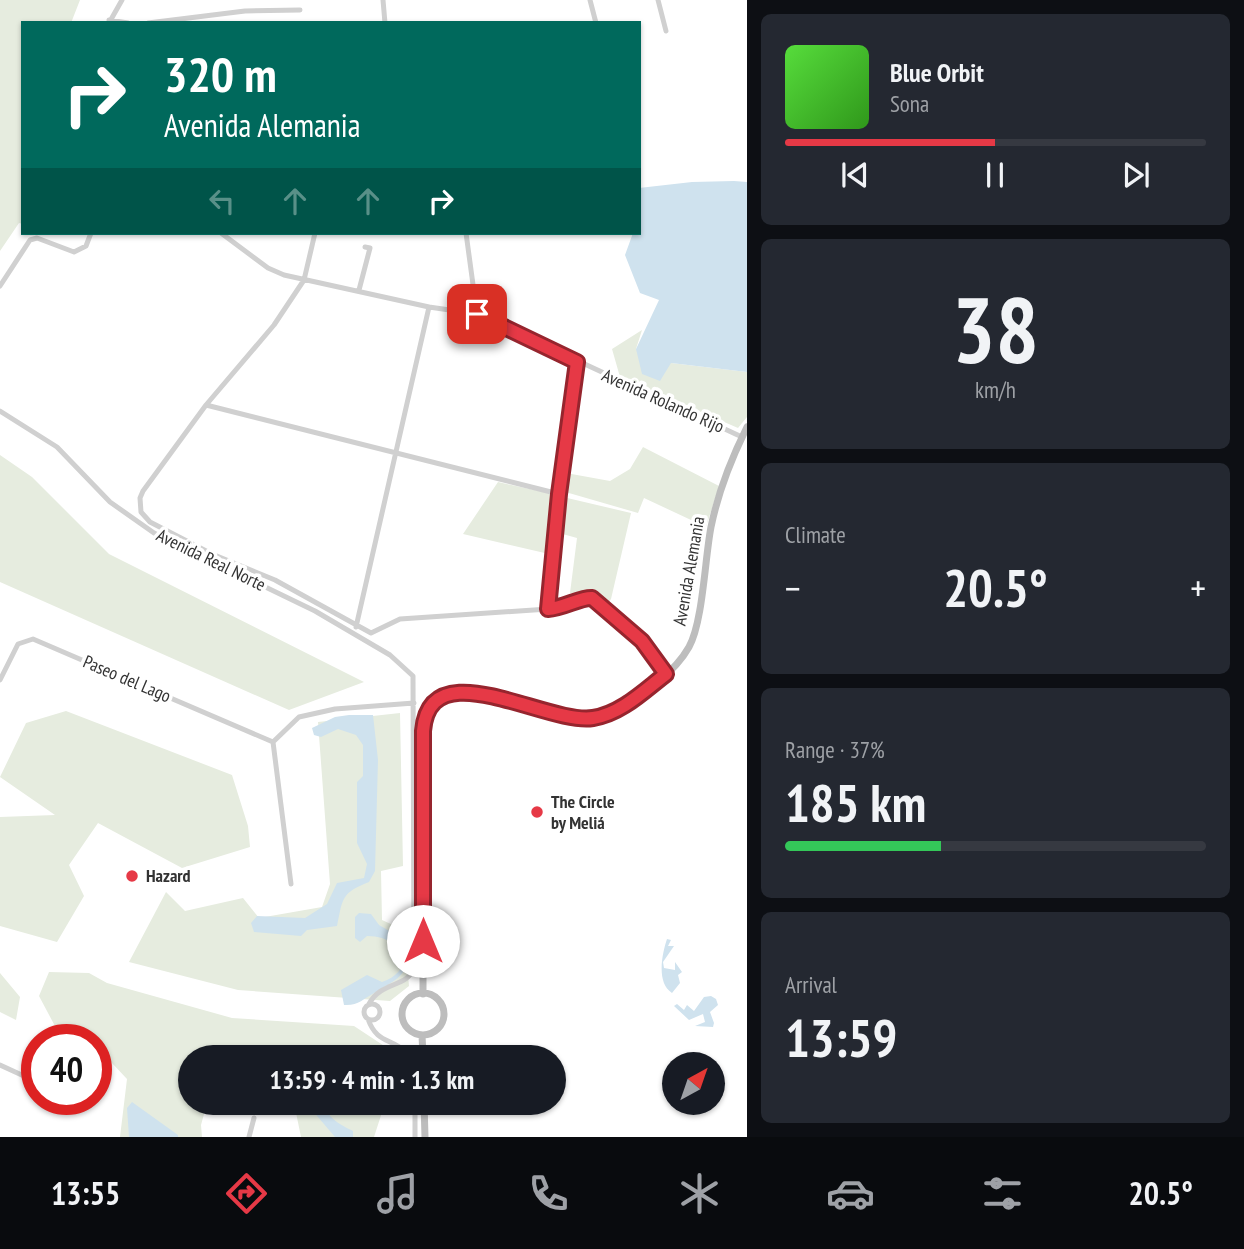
<!DOCTYPE html>
<html lang="en">
<head>
<meta charset="utf-8">
<style>
  :root { --surface:#171b24; --page:#242831; --text:#f1f3f6; --muted:#9ea1a6; --line:#363941; --accent:#e63946 }
  body { margin:0; font-family:"PT Sans Narrow",sans-serif; background:var(--page); color:var(--text); height:100vh; display:flex; flex-direction:column; font-size:26px; white-space:nowrap }
  * { box-sizing:border-box; margin:0 }
  p { font-size:23px; color:var(--muted) }
  .icon { flex:none; width:38px; height:38px; fill:none; stroke:currentColor; stroke-width:2; stroke-linecap:round; stroke-linejoin:round }
  .map { position:relative; flex:1; overflow:hidden }
  .details { display:flex; flex-direction:column; gap:14px; padding:14px; background:#0d0f14; width:497px }
  .details>* { flex:none }
  .hud { position:absolute; left:21px; top:21px; width:620px; height:214px; border-radius:0px; box-shadow:0 2px 5px #0004; background:#00695c; color:#fff; overflow:hidden }
  .needle { width:46px; rotate:40deg }
  .controls { position:absolute; left:662px; top:1052px; display:grid; gap:14px }
  .controls a { display:grid; place-items:center; width:63px; height:63px; border-radius:50%; background:var(--surface); box-shadow:0 2px 5px #0004; font-size:35px }
  .speed { position:absolute; left:21px; top:1024px; display:flex; gap:14px; font-size:35px; font-weight:700; text-align:center }
  .speed>* { display:grid; place-content:center; width:91px; height:91px; border-radius:50%; background:var(--surface); box-shadow:0 2px 5px #0004; line-height:1 }
  .speed .limit { border:10px solid #d22; background:#fff; color:#111 }
  .pin { position:absolute; display:grid; place-items:center; width:60px; height:60px; color:#fff; margin:-30px; border-radius:14px; box-shadow:0 4px 10px #0006 }
  .me { position:absolute; width:77px; margin:-38px; rotate:0deg; stroke-linejoin:round; filter:drop-shadow(0 0 5px #0008) }
  .turn { display:flex; align-items:center; gap:24px; height:147px; padding:0 28px; font-size:32px }
  .turn .icon { width:91px; height:91px; stroke-width:2.5 }
  .turn b { display:block; font-size:49px; line-height:60px }
  .lanes { display:flex; align-items:center; height:66px; padding:0 28px; background:#0003; justify-content:center; gap:35px; direction:ltr }
  .lanes .off { opacity:.35 }
  .big { font-size:52px; font-weight:600; line-height:1.1 }
  .details .widget { flex:1; display:flex; flex-direction:column; justify-content:center; gap:10px; min-width:0; padding:0 24px; border-radius:10px; background:var(--page) }
  .details .dial { align-items:center; gap:0 }
  .dial b { font-size:91px; line-height:1 }
  .song { display:flex; align-items:center; gap:21px }
  .cover { width:84px; height:84px; border-radius:10px; background:linear-gradient(135deg,hsl(110 70% 55%),hsl(110 70% 35%)) }
  .played { height:7px; border-radius:4px; background:linear-gradient(90deg,var(--accent) 50%,var(--line) 50%) }
  .keys { display:flex; justify-content:space-around; direction:ltr }
  .heat { display:flex; justify-content:space-between; align-items:center; font-size:38px; direction:ltr }
  .charge { height:10px; border-radius:5px; background:linear-gradient(90deg,#34c759 37%,var(--line) 0) }
  .trip { position:absolute; left:178px; top:1045px; width:388px; height:70px; border-radius:35px; background:var(--surface); box-shadow:0 2px 5px #0004; font-weight:600; line-height:70px; text-align:center }
  .dock { display:flex; height:112px; justify-content:space-around; align-items:center; background:#090b0e; color:var(--muted) }
  .dock .icon { width:49px; height:49px }
  .dock .on { color:var(--accent) }
  .dock b { font-size:32px; color:var(--text) }
  main { display:flex; flex:1; min-height:0 }
  .map>svg:first-child { display:block }
  .green { fill:#e6ecdf }
  .water { fill:#cfe2ee }
  .lines { fill:none; stroke-linecap:round; stroke-linejoin:round }
  .street { stroke:#d0d0d0; stroke-width:5 }
  .secondary { stroke:#bdbdbd; stroke-width:7 }
  .route-casing { stroke:#96252e; stroke-width:18 }
  .route { stroke:#e63946; stroke-width:12 }
  .poi-dot { fill:#e63946; stroke:#fff; stroke-width:2.5 }
  .labels { text-anchor:middle; stroke-width:7; stroke-linejoin:round; paint-order:stroke }
  .street-label { font-size:18px; fill:#333; stroke:#fff }
  .poi-label { font-size:18px; font-weight:bold; fill:#333; stroke:#fff; text-anchor:start }
</style>
</head>
<body>
<main>
<div class="map">
<svg width="747" height="1137" viewBox="0 0 747 1137">
  <rect width="100%" height="100%" fill="#fff"/>
  <path class="green" d="M0 0H80L71 23H23V224L19 223 0 251Z
    M642 330 636 349 671 363 747 372V417L738 428 620 377 612 349Z
    M643 447 719 486 706 527 644 498 638 513 562 491 566 473 610 481 630 469Z
    M0 455 32 477 109 554 364 682 289 710 0 582Z
    M498 482 557 495 549 554 463 534Z
    M563 497 631 513 611 599 606 606 588 594 570 593 577 538 559 533Z
    M66 711 232 775 248 826 250 847 182 868 98 823 69 865 84 896 57 942 0 926V817L55 815 0 777 26 723Z
    M400 713 403 866 381 871 382 920 404 930 409 986 390 1001 238 990 129 962 166 892 185 911 243 898 259 918 322 907 330 884 318 722Z
    M49 972 89 973 107 983 232 1018 354 1026 401 1057H191V1102L207 1103 201 1125 202 1137H120L127 1079 96 1046V1040L56 1028 39 996Z
    M0 973 20 997 16 1020 0 1012Z
    M294 1103H385L374 1137H301Z"/>
  <path class="water" d="M734 181 747 182V372L671 363 660 381 642 374 636 349 659 300 640 293 625 255 633 233H639V188L692 182Z
    M349 715H373L378 760 375 871 369 882C341 893 343 898 337 926L307 930 301 936 254 932 251 923 257 916 305 918 327 904 337 883 364 878 367 864 357 843V782L363 776V745L356 735 338 729 321 737 314 735 312 728 335 717Z
    M359 913 371 914 379 925 403 939C414 974 400 977 374 993 363 999 358 1006 344 1005L341 990 367 975 382 982C418 970 404 936 367 936L360 942 355 938V917Z
    M667 939 671 940 668 946H674L663 962 664 968 675 970V962L682 972 678 975 680 983 672 993C656 983 662 954 667 939Z
    M711 996 716 999 718 1005 710 1012 714 1023 713 1027 695 1026 705 1022 703 1014 689 1020 674 1006 677 1004 684 1010 687 1005 694 1011 704 997Z
    M353 1046 358 1057H227Z
    M132 1102 178 1135V1137H129L127 1108Z
    M306 1103H325C325 1117 341 1125 353 1131V1137H335Z"/>
  <g class="lines">
    <path class="street" d="M383 0 385 23
      M590 0 596 23
      M658 0 666 31
      M109 20 128 23
      M109 23 122 0
      M148 23 245 11 300 10
      M221 233 268 268 284 275 429 307 477 314 742 437
      M315 233 304 280 274 325 206 405 143 491 140 498 141 512 150 522 212 554 275 580 371 633 400 619 563 608 589 597 642 641 666 674
      M466 233 477 314
      M0 286 30 240 37 238 74 252 86 246 91 233
      M359 290 370 248 365 247
      M206 405 559 494
      M0 411 57 447 110 502 154 533 315 611 390 655 413 676 414 968C407 988 381 981 369 1004
      M548 609 559 494 577 362
      M356 627 429 307
      M0 680 18 644 33 639 273 742
      M273 742 299 717 335 709 414 703
      M273 742 291 884
      M364 1012a8 8 0 1 1 16 0a8 8 0 1 1-16 0Z
      M368 1019C378 1047 395 1036 409 1057
      M0 1065 37 1082
      M75 1099 85 1104
      M415 1102V1137
      M249 1137 254 1118"/>
    <path class="secondary" d="M402 1014a21 21 0 1 1 42 0a21 21 0 1 1-42 0Z
      M423 994V731C430 649 543 724 592 718 601 717 609 712 617 708 643 696 675 672 689 647 703 622 705 557 711 527 718 493 732 457 747 427
      M422 1035 423 1057
      M424 1102 425 1137"/>
  </g>
  <g class="lines">
    <defs>
      <path id="route" d="M423 941V731C430 649 545 725 593 718 621 714 645 690 666 674L642 641 592 598C581 597 564 608 548 609L559 494 577 362 477 314"/>
    </defs>
    <use href="#route" class="route-casing"/>
    <use href="#route" class="route"/>
  </g>
  <g class="poi-dot">
    <circle cx="537" cy="812" r="7"/>
    <circle cx="132" cy="876" r="7"/>
  </g>
  <g class="labels">
    <g class="street-label">
      <text transform="translate(663 401) rotate(24)" y="6">Avenida Rolando Rijo</text>
      <text transform="translate(211 560) rotate(26)" y="6">Avenida Real Norte</text>
      <text transform="translate(689 571) rotate(-80)" y="6">Avenida Alemania</text>
      <text transform="translate(127 679) rotate(23)" y="6">Paseo del Lago</text>
    </g>
    <g class="poi-label">
      <text x="551" y="808">The Circle<tspan x="551" dy="21">by Meliá</tspan></text>
      <text x="146" y="882">Hazard</text>
    </g>
  </g>
</svg>
<div class="controls">
<a><svg class="needle" viewBox="-14 -14 28 28"><path d="M0-13l5 13h-10z" fill="#e53935"/><path d="M0 13l5-13h-10z" fill="#9ea1a6"/></svg></a>
</div>
<div class="speed"><div class="limit">40</div></div>
<div class="pin" style="left:477px;top:314px;background:#d93025"><svg class="icon" aria-label="arrive" viewBox="0 0 24 24"><path d="M6 21V4h12l-3 4 3 4H6"/></svg></div>
<svg class="me" style="left:423px;top:941px" viewBox="-20 -20 40 40"><circle r="19" fill="#fff"/><path d="M0-13L10 11 0 6-10 11z" fill="#e63946"/></svg>
<div class="trip">13:59 · 4 min · 1.3 km</div>
<div class="hud">
<div class="turn"><svg class="icon" aria-label="right" viewBox="0 0 24 24"><path d="M7 20v-9h11M14 6l5 5-5 5"/></svg><div><b>320 m</b>Avenida Alemania</div></div>
<div class="lanes"><svg class="icon off" aria-label="left" viewBox="0 0 24 24"><path d="M17 20v-9H6M10 6l-5 5 5 5"/></svg><svg class="icon off" aria-label="ahead" viewBox="0 0 24 24"><path d="M12 20V5M6 11l6-6 6 6"/></svg><svg class="icon off" aria-label="ahead" viewBox="0 0 24 24"><path d="M12 20V5M6 11l6-6 6 6"/></svg><svg class="icon" aria-label="right" viewBox="0 0 24 24"><path d="M7 20v-9h11M14 6l5 5-5 5"/></svg></div>
</div>
</div>
<section class="details">
<div class="widget">
<div class="song"><i class="cover"></i><div><b>Blue Orbit</b><p>Sona</p></div></div>
<div class="played"></div>
<div class="keys"><svg class="icon" aria-label="previous" viewBox="0 0 24 24"><path d="M18 5L8 12l10 7zM5 5v14"/></svg><svg class="icon" aria-label="pause" viewBox="0 0 24 24"><path d="M8 5v14M16 5v14"/></svg><svg class="icon" aria-label="next" viewBox="0 0 24 24"><path d="M6 5l10 7-10 7zM19 5v14"/></svg></div>
</div>
<div class="widget dial"><b>38</b><p>km/h</p></div>
<div class="widget"><p>Climate</p>
<div class="heat"><a>−</a><b class="big">20.5°</b><a>+</a></div>
</div>
<div class="widget"><p>Range · 37%</p><b class="big">185 km</b><div class="charge"></div></div>
<div class="widget"><p>Arrival</p><b class="big">13:59</b></div>
</section>
</main>
<nav class="dock">
<b>13:55</b>
<svg class="icon on" aria-label="directions" viewBox="0 0 24 24"><path d="M12 3l9 9-9 9-9-9zM9 14v-3h6M13 9l2 2-2 2"/></svg>
<svg class="icon" aria-label="music" viewBox="0 0 24 24"><path d="M9 18V5l10-2v13"/><circle cx="6" cy="18" r="3"/><circle cx="16" cy="16" r="3"/></svg>
<svg class="icon" aria-label="phone" viewBox="0 0 24 24"><path d="M5 4h4l2 5-3 2q2 4 5 5l2-3 5 2v4C11 20 4 13 5 4z"/></svg>
<svg class="icon" aria-label="climate" viewBox="0 0 24 24"><path d="M12 3v18M4 7l16 10M4 17L20 7"/></svg>
<svg class="icon" aria-label="car" viewBox="0 0 24 24"><path d="M5 17H2v-5l4-1 3-4h7l3 4 3 1v5h-3M9 17h6M6 11h13"/><circle cx="7" cy="17" r="2"/><circle cx="17" cy="17" r="2"/></svg>
<svg class="icon" aria-label="filters" viewBox="0 0 24 24"><path d="M4 7h16M4 17h16"/><circle cx="9" cy="7" r="2"/><circle cx="15" cy="17" r="2"/></svg>
<b>20.5°</b>
</nav>
</body>
</html>
